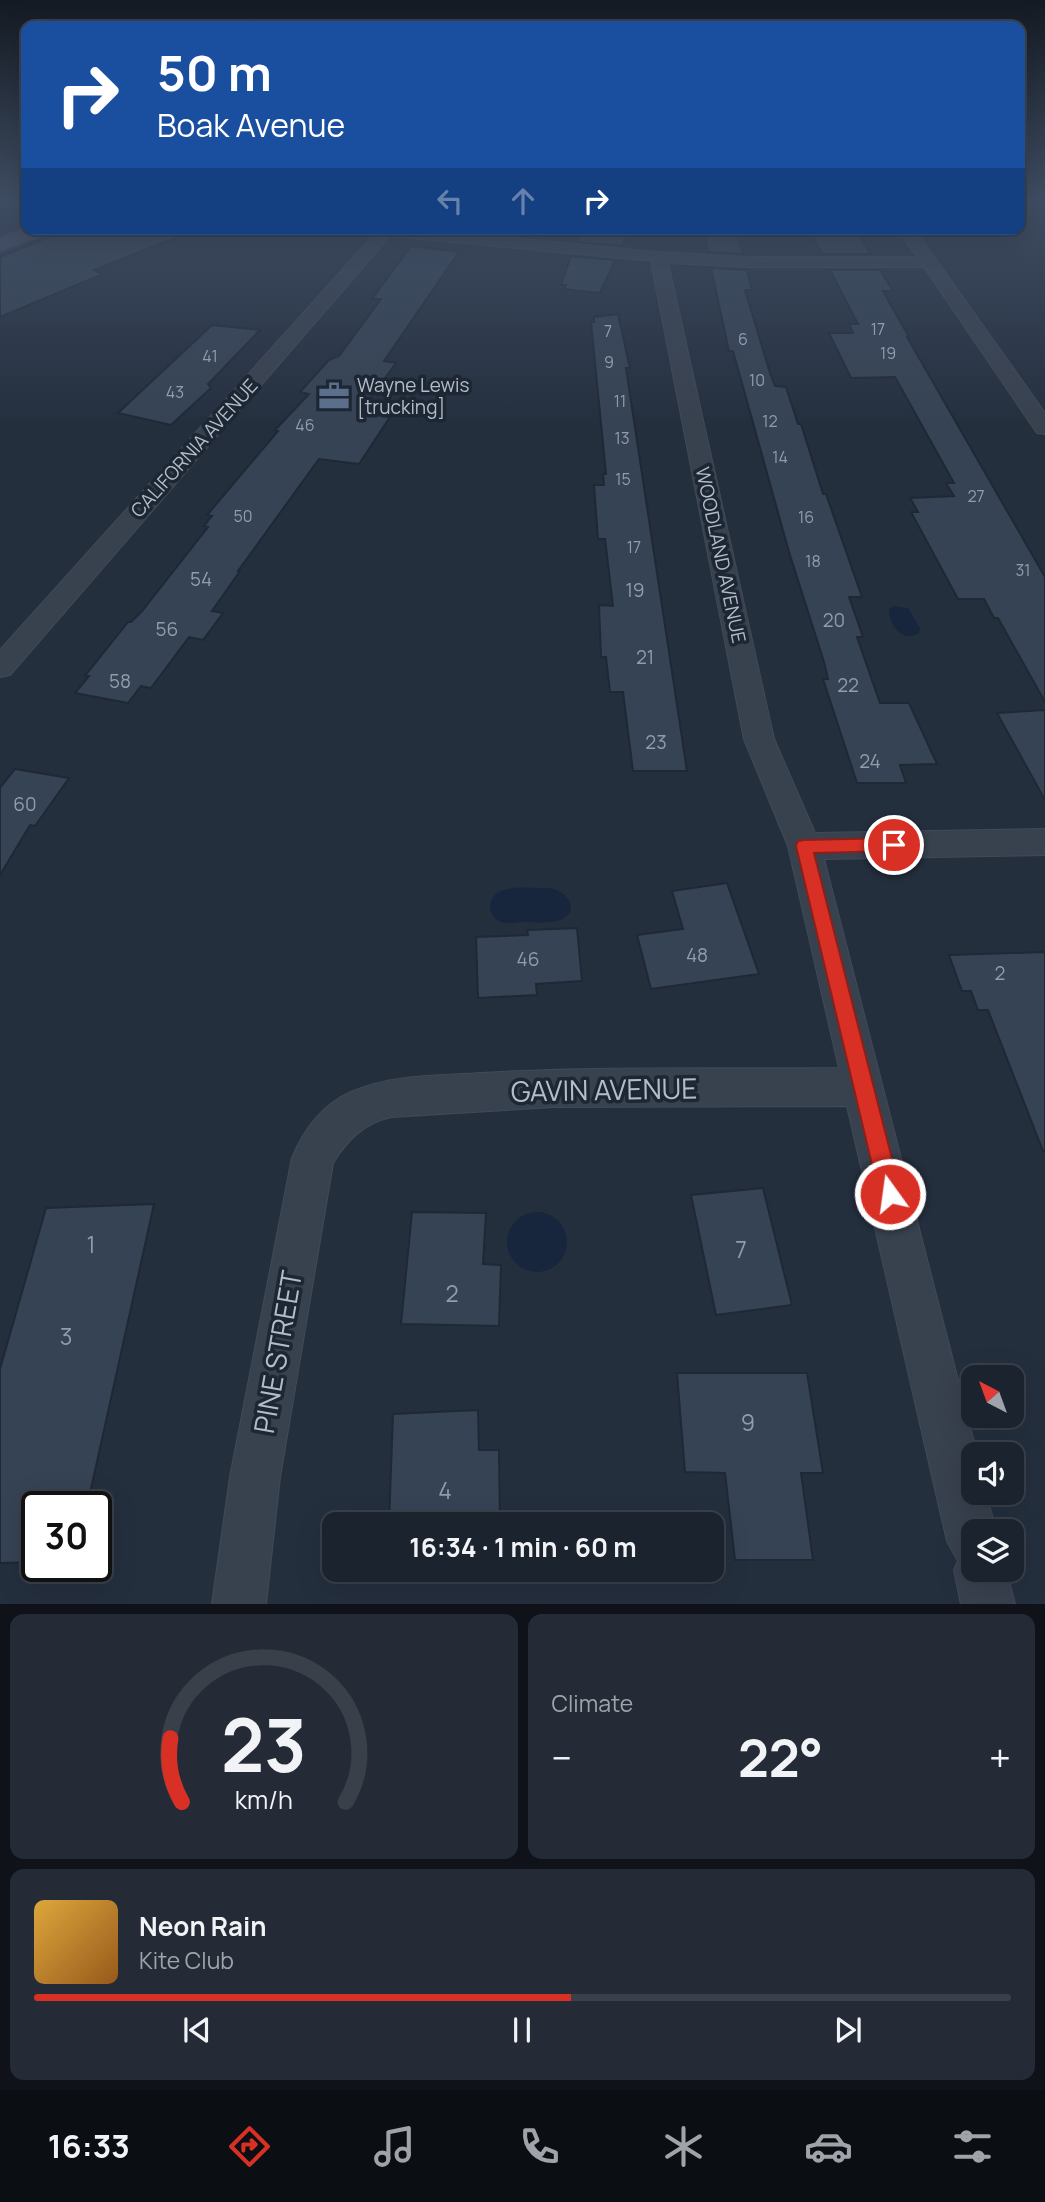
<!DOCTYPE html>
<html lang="en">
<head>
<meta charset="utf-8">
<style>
  :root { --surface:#1b232e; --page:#242b36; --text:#f1f3f6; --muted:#a0a4aa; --line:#39404a; --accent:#d93025 }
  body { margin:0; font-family:Manrope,sans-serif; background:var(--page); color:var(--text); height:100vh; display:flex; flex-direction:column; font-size:26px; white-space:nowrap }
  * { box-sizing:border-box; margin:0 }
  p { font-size:23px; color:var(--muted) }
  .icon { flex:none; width:38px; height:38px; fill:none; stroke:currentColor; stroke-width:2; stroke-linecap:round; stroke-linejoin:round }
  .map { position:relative; height:1604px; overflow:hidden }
  .side { display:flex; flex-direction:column; gap:10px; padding:10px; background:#0f1319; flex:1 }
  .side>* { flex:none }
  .banner { position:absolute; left:21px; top:21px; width:1004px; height:214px; border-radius:14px; box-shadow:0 7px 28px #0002,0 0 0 2px var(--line); background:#1a4fa0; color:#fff; overflow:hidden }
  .needle { width:46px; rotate:319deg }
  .fabs { position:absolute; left:961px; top:1365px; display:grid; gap:14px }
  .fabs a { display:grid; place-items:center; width:63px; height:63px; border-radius:14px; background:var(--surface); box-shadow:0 7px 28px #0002,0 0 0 2px var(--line); font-size:35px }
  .speed { position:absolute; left:21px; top:1491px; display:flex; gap:14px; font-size:35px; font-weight:700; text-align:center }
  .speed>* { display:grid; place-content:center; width:91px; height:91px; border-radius:50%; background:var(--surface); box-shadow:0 7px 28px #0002,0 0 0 2px var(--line); line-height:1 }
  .speed .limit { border:4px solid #111; border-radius:10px; background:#fff; color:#111 }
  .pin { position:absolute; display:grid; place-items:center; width:60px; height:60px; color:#fff; margin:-30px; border:4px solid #fff; border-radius:50%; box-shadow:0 2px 7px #0007 }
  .me { position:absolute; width:77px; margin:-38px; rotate:346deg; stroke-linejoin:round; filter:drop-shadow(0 0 5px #0008) }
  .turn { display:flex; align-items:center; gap:24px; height:147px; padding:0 21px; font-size:32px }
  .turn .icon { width:91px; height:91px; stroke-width:2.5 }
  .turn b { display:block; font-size:49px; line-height:60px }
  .lanes { display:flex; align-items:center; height:66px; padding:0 21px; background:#0003; justify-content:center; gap:35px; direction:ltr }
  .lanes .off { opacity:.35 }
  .big { font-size:52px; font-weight:700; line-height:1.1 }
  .side .widget { flex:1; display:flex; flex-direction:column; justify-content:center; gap:10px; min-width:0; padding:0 24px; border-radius:14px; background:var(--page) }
  .side .dial { align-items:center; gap:0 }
  .dial svg { height:182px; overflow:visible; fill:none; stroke:var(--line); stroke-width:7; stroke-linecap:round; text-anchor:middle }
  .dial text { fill:var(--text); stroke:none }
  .song { display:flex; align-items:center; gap:21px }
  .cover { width:84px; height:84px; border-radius:10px; background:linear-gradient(135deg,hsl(40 70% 55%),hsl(30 70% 35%)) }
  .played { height:7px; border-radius:4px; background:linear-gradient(90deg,var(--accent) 55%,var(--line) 55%) }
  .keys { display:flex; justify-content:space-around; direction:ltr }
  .heat { display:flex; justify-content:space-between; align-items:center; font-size:38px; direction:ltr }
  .side .tiles { flex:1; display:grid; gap:10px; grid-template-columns:1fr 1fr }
  .widget:last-child { grid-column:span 2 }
  .trip { position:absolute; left:322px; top:1512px; width:402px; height:70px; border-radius:14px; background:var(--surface); box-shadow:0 7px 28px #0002,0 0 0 2px var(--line); font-weight:700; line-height:70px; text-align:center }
  .menu { display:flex; height:112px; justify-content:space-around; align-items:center; background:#0b0e12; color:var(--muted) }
  .menu .icon { width:49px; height:49px }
  .menu .selected { color:var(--accent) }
  .menu b { font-size:32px; color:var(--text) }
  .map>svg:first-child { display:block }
  .water { fill:#17263c }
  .building { fill:#364354; stroke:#1f2835; stroke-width:2 }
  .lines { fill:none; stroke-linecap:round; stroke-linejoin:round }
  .street-casing { stroke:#414a57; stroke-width:2 }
  .secondary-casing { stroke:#414a57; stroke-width:3 }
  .street { fill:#38414e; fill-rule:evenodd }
  .secondary { fill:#465061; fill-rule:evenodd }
  .route { fill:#d93025; stroke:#8d1f18; stroke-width:2 }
  .labels { text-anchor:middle; stroke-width:7; stroke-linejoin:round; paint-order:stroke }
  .far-number-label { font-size:16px; fill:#929caa }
  .far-poi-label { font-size:19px; fill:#b4bcc9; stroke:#1d2633; text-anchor:start }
  .far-street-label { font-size:19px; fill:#b4bcc9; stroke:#1d2633 }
  .number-label { font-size:19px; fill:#929caa }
  .near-number-label { font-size:23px; fill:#929caa }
  .near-street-label { font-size:28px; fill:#b4bcc9; stroke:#1d2633 }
</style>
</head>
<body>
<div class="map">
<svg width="1045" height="1604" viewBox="0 0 1045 1604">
  <rect width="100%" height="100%" fill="#242f3e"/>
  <path class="water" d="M894 606 908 608 920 628 919 633C902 643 889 625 889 609Z
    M551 888C567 892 582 911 560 920 549 924 533 922 521 922 515 923 506 924 499 921 486 914 488 896 501 891 515 885 536 889 551 888Z
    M507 1242a30 30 0 1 1 60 0a30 30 0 1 1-60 0Z"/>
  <path class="building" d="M79 229 193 231 94 270 103 274 0 317V257L60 233 64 235Z
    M581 229H629L622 246 576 242Z
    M704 231 737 232 743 254 708 252Z
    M812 234 860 236 871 254H822Z
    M411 246 459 252 384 361 396 363 360 413 390 417 359 464 319 459 238 571H240L212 611 223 613 203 640 189 637 151 688 141 686 128 703 75 693 89 676H85L128 622H131L142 611 208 527 204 526 212 516 207 515 278 431 275 430 309 394 300 392 329 360 339 356 381 299H372Z
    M571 256 615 260 600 293 564 289 566 285H561Z
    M711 268 747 270 752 290H745L770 373 775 386 786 387 798 424H801L823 494H826L862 597H849L863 637H857L880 703H909L937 764 900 765 906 783H857L823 679H828L824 662 789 552 733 351H729Z
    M830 270H880L893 291H883L909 337H907L1045 577V702L998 618H994L984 599H958L911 512H918L910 498 954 496 946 483H954L895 377 851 378 829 333H853L849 324H858Z
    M618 314 630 368H626L687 771H633L623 692H610L606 657H601L599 605 613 606 605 539H598L594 485H604L603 474H606L591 322H594V317Z
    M212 325 260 330 208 384 211 388 171 425 118 413Z
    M1045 710V800L997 713Z
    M15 769 69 778 35 826 30 825 0 875V788Z
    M727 883 759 974 651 989 637 935 683 929 672 891Z
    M577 928 582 981 536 984 537 995 478 998 476 937 528 935 527 930Z
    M1045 952V1150L1043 1151 988 1010H978L971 991H962L949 955Z
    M763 1188 792 1305 716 1315 691 1195Z
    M154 1204 87 1507H37V1562L0 1563V1369L46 1208Z
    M412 1212 486 1213 483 1264 501 1265 499 1326 401 1324Z
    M677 1373H807L823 1473H801L813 1560H735L725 1473 685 1472Z
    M478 1410 479 1450H499L500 1524H389L393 1414Z
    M469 1570H501V1580L469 1582Z"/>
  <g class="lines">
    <defs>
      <path id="street" d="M379 229H419L658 252 748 257H917L898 229H914L1045 413V434L1037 433 924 267H748L668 263 774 739 815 833 1045 829V855L824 859 977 1454H973V1493H986L996 1531H973V1570H1006L1015 1604H961L954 1570 958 1561 947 1541 847 1106 553 1107 391 1117C364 1123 347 1140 333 1163L280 1477 266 1604H212L230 1477 292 1158C304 1129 322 1105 351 1092 392 1074 438 1076 482 1073 600 1066 720 1069 839 1068L788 846 744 739 651 261 390 236 10 675 0 677V650Z"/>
      <path id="secondary" d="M26 228 51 229 48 233 0 251V238Z"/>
    </defs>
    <use href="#street" class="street-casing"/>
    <use href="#secondary" class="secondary-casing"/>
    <use href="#street" class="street"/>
    <use href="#secondary" class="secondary"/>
  </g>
  <linearGradient id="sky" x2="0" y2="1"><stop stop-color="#141a22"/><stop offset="0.47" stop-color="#3f4d63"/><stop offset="1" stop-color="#3f4d63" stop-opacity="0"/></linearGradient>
  <rect width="1045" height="425" fill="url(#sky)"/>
  <path class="route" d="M894 838 900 840 903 845 900 849 894 851 814 853 901 1194 898 1202 890 1205 883 1202 879 1194 796 846 798 841 804 840Z"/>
  <defs>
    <symbol id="office-bare" viewBox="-9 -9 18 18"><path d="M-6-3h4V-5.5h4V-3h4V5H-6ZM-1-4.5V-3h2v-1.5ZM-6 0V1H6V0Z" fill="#5c6f8a" stroke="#1d2633" stroke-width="2.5" paint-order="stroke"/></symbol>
  </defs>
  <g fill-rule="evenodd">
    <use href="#office-bare" x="312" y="374" width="44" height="44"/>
  </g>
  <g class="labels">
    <g class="far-number-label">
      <text x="878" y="335">17</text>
      <text x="608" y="337">7</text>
      <text x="743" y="345">6</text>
      <text x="888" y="359">19</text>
      <text x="210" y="362">41</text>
      <text x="609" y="368">9</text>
      <text x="757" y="386">10</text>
      <text x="175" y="398">43</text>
      <text x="620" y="407">11</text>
      <text x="770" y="427">12</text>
      <text x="305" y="431">46</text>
      <text x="622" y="444">13</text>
      <text x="780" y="463">14</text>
      <text x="623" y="485">15</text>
      <text x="976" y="502">27</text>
      <text x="243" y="522">50</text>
      <text x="806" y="523">16</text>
      <text x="634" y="553">17</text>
      <text x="813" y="567">18</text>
      <text x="1023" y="576">31</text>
    </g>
    <g class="far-poi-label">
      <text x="357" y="392">Wayne Lewis<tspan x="357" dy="22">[trucking]</tspan></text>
    </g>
    <g class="far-street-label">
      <text transform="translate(194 448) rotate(-48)" y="7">CALIFORNIA AVENUE</text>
      <text transform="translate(721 555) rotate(78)" y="7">WOODLAND AVENUE</text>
    </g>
    <g class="number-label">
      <text x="201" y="586">54</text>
      <text x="635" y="597">19</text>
      <text x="834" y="627">20</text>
      <text x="167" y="636">56</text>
      <text x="645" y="664">21</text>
      <text x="120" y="688">58</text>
      <text x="848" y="692">22</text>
      <text x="656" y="749">23</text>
      <text x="870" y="768">24</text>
      <text x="25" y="811">60</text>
      <text x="697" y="962">48</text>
      <text x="528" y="966">46</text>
      <text x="1000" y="980">2</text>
    </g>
    <g class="near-number-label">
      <text x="91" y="1253">1</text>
      <text x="741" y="1258">7</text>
      <text x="452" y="1302">2</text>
      <text x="66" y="1345">3</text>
      <text x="748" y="1431">9</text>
      <text x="445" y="1499">4</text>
    </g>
    <g class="near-street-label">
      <text transform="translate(604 1090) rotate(-1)" y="10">GAVIN AVENUE</text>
      <text transform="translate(278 1352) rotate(-80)" y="10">PINE STREET</text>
    </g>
  </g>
</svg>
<div class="fabs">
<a><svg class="needle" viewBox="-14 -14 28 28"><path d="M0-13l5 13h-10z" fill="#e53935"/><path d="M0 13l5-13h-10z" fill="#a0a4aa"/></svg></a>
<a><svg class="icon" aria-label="sound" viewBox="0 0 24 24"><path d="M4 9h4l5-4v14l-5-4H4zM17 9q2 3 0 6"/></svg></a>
<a><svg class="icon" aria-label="layers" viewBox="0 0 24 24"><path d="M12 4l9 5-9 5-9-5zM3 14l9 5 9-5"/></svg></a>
</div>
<div class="speed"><div class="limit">30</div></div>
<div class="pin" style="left:894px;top:845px;background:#d93025"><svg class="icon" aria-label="arrive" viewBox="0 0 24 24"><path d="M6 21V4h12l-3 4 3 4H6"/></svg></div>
<svg class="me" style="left:890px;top:1194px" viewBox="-20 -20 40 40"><circle r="17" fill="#d93025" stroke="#fff" stroke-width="3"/><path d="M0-11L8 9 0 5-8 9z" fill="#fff"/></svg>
<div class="trip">16:34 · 1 min · 60 m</div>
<div class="banner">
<div class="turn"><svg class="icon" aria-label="right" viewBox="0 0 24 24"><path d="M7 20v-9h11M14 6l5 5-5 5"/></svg><div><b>50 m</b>Boak Avenue</div></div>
<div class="lanes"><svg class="icon off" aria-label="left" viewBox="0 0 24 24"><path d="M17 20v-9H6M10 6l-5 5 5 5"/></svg><svg class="icon off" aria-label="ahead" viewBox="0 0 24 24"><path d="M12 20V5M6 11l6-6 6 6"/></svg><svg class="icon" aria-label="right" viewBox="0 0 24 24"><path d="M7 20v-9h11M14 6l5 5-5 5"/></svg></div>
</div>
</div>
<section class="side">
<div class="tiles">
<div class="widget dial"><svg viewBox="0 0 100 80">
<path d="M14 69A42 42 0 1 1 86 69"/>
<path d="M14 69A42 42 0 0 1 9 41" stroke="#d93025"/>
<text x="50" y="56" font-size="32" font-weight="700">23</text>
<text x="50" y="72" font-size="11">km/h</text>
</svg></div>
<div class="widget"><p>Climate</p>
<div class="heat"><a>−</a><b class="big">22°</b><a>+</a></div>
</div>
<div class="widget">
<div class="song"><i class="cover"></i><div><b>Neon Rain</b><p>Kite Club</p></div></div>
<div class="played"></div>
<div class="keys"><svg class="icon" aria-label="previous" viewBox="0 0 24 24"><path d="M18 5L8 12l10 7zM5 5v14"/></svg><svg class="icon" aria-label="pause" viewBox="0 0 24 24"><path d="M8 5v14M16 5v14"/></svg><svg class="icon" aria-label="next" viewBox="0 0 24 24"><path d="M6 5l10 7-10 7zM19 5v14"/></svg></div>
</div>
</div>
</section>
<nav class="menu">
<b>16:33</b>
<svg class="icon selected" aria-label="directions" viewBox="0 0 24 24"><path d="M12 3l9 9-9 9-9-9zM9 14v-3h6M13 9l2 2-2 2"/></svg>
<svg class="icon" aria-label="music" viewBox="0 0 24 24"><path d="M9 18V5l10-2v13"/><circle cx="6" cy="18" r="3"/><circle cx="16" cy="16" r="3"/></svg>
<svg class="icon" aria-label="phone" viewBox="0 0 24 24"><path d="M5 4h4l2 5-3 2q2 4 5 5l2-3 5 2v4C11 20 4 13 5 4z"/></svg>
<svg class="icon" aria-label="climate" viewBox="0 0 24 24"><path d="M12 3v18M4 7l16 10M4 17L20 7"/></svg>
<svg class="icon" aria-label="car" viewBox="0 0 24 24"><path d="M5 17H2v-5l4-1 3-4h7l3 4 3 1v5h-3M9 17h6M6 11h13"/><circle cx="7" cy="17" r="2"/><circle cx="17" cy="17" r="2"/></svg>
<svg class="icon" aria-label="filters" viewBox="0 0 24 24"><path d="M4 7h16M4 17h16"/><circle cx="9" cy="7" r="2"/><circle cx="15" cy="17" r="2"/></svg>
</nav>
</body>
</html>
